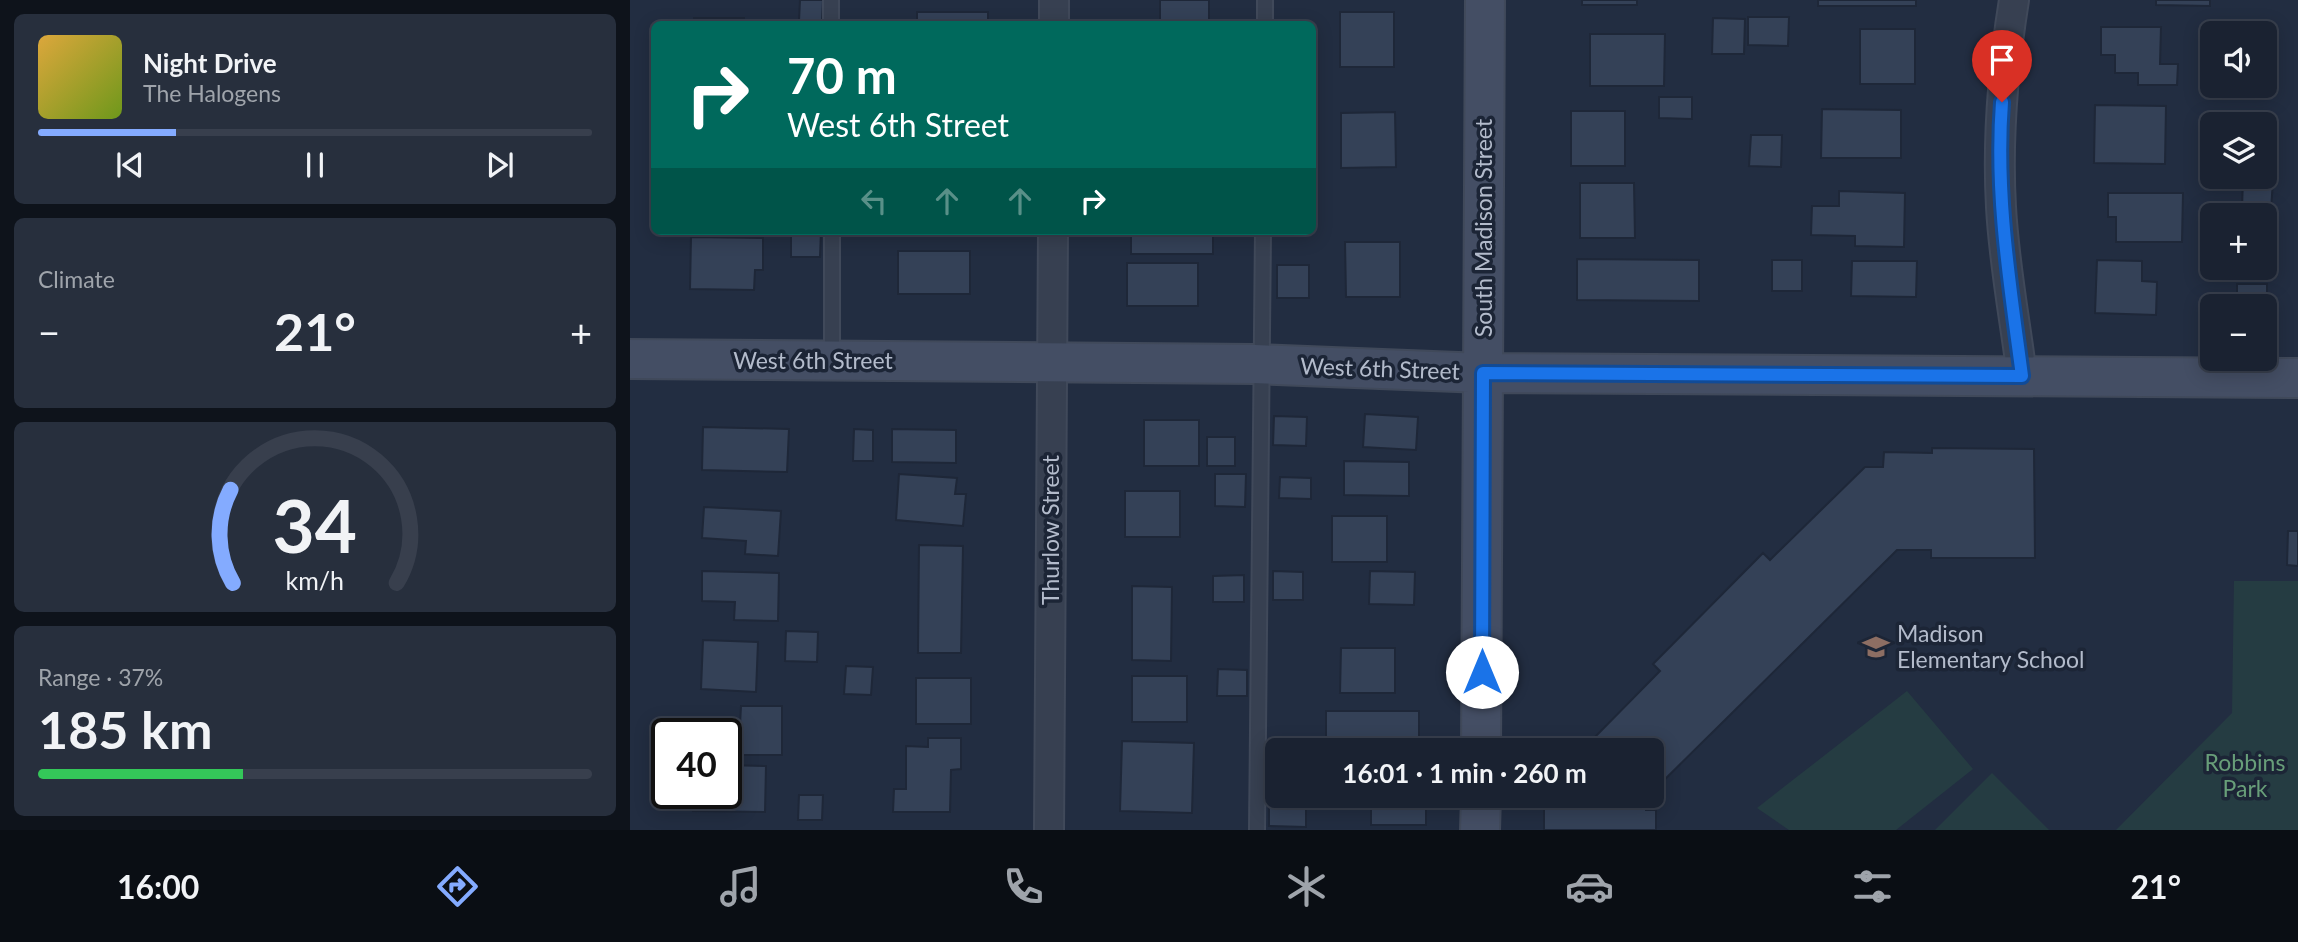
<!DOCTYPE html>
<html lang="en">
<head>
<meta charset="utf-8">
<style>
  :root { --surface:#1a2231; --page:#272f3d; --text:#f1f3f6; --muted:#9fa4ab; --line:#383f4d; --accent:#84abff }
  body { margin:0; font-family:Lato,sans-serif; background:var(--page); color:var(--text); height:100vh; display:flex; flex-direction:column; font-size:26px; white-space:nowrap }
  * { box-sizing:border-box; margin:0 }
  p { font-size:23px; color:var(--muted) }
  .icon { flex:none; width:38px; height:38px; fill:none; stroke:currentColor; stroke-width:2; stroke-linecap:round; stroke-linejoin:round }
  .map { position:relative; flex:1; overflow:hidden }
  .side { display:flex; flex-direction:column; gap:14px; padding:14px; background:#0e131b; width:630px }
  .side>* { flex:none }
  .guide { position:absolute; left:21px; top:21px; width:665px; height:214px; border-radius:10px; box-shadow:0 4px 18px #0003,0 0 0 2px var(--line); background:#00695c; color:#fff; overflow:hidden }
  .controls { position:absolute; left:1570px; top:21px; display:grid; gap:14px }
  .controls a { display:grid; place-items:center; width:77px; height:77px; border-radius:10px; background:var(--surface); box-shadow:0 4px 18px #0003,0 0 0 2px var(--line); font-size:35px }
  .speed { position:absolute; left:21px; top:718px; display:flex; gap:14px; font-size:35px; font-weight:700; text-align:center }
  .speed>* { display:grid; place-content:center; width:91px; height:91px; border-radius:50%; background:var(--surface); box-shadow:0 4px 18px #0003,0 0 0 2px var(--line); line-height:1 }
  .speed .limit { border:4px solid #111; border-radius:10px; background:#fff; color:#111 }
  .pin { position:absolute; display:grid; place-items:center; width:60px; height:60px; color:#fff; margin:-72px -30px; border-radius:50% 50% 50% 0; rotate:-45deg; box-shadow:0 0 7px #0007 }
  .pin .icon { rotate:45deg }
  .me { position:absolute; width:77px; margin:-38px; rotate:0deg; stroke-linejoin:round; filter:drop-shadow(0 0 5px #0008) }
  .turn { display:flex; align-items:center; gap:24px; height:147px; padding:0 21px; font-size:32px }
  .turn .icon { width:91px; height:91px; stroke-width:2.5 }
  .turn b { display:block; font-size:49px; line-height:60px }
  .lanes { display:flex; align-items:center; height:66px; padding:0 21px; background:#0003; justify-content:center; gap:35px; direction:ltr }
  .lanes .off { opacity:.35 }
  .big { font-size:52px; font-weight:700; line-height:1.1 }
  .side .widget { flex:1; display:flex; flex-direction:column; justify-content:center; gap:10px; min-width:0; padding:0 24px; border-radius:10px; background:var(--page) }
  .side .dial { align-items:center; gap:0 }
  .dial svg { height:182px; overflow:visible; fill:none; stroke:var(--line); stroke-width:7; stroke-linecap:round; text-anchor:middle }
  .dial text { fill:var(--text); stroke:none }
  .song { display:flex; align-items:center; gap:21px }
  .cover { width:84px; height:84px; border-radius:10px; background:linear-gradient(135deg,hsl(40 70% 55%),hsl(80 70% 35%)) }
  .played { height:7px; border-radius:4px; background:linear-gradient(90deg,var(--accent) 25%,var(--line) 25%) }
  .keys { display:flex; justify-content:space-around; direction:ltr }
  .heat { display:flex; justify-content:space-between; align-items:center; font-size:38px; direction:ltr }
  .charge { height:10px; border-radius:5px; background:linear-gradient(90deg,#34c759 37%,var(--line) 0) }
  .trip { position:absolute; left:635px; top:738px; width:399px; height:70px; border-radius:10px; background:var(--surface); box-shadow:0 4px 18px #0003,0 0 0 2px var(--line); font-weight:700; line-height:70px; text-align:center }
  .dock { display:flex; height:112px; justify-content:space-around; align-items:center; background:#0a0e14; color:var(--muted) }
  .dock .icon { width:49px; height:49px }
  .dock .active { color:var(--accent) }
  .dock b { font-size:32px; color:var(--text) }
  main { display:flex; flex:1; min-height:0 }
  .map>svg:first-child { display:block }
  .green { fill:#253c42 }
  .building { fill:#344157; stroke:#1e2738; stroke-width:2 }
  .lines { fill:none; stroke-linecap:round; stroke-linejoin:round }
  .lane-casing { stroke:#40495a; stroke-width:18 }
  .street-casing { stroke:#40495a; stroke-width:32 }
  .secondary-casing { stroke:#40495a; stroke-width:42 }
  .lane { stroke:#374051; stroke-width:14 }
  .street { stroke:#374051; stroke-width:28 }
  .secondary { stroke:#444e64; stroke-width:38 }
  .route-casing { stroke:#114b97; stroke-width:18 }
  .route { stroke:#1a73e8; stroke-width:12 }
  .labels { text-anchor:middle; stroke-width:7; stroke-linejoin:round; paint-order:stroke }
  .street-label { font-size:23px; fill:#b3bbcb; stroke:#1c2536 }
  .poi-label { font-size:23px; fill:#b3bbcb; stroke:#1c2536; text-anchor:start }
  .park-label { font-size:23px; fill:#689e79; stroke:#1c2536 }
</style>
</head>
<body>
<main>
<section class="side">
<div class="widget">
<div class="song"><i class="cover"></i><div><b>Night Drive</b><p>The Halogens</p></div></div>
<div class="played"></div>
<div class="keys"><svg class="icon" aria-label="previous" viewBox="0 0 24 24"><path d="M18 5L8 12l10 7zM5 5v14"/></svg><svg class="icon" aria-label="pause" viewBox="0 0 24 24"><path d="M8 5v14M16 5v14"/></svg><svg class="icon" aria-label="next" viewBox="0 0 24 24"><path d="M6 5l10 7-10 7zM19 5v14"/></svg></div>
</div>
<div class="widget"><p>Climate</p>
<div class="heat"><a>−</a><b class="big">21°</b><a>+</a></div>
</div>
<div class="widget dial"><svg viewBox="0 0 100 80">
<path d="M14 69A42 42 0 1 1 86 69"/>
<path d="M14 69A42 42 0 0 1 13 28" stroke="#84abff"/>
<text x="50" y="56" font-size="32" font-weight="700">34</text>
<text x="50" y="72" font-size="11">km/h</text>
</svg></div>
<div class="widget"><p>Range · 37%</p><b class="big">185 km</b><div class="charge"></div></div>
</section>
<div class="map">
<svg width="1668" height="830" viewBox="0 0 1668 830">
  <rect width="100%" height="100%" fill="#222d41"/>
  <path class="green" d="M1604 581H1668V830H1486L1602 713Z
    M1277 691 1343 769 1266 830H1159L1127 808Z
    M1362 773 1419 830H1305Z"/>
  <path class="building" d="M170 0H193L192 22 169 21Z
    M530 0H579V24H501V20L530 21Z
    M952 0H1007V5H952Z
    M1188 0H1286V6H1188Z
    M1526 0H1580V6L1526 5Z
    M287 12H358V24H287Z
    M710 12H764V67H710Z
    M1118 17H1159L1158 46 1118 45Z
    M64 18H114V24H64Z
    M1083 18 1115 19 1114 54H1082Z
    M1471 27H1531L1530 64H1548L1547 85H1508V73H1485V55H1471Z
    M1230 29H1285V84H1230Z
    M960 34H1035L1034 86H960Z
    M1029 97H1062V119L1029 118Z
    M1465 105 1536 106 1535 164 1464 163Z
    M1192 109 1271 110V158H1191Z
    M941 111H995V166H941Z
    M765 112 766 167 711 168V113Z
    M1121 135H1152L1151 167 1119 166Z
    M1613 178 1643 180 1641 210 1612 209Z
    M950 183H1004L1005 238H950Z
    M1209 191 1275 193 1274 247 1225 246V236L1181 235 1182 206H1209Z
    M1478 193H1553L1552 242H1486V217H1478Z
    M161 231H191L190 257H161Z
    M501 231H583V254H501Z
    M61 237 133 238V270H125L124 290 60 289Z
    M715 242H770V297H716Z
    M268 251H340V294H268Z
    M947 259 1069 260V301L947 300Z
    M1142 260H1172V291H1142Z
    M1467 260 1512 261V281L1527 282 1526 315 1465 313Z
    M1222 261H1287L1286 297 1221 296Z
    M497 263H568V306H497Z
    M647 265H679V298H647Z
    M1607 284H1637V313H1634V306H1607Z
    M735 414 788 417 786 450 733 447Z
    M644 416 677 417 676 446 643 445Z
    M514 420H569V466H514Z
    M73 427 159 429 157 472 72 470Z
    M224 429 243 430V461H223Z
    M262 429 326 430V463L262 462Z
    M577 437H605V466H577Z
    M1302 448 1404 449 1405 558H1301V550H1267L1022 792V751H914V737L964 738 1030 671 1023 664 1133 553 1140 560 1235 467H1253L1254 452 1302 453Z
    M714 461 779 462V496L714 495Z
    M269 474 327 478 325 494H336L333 526 266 520Z
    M585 474H616L615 507 585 506Z
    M650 477 681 478V499L649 498Z
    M495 491H550V537H495Z
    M74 507 151 511 148 556 115 554 116 541 72 538Z
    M702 516H757V562H702Z
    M1658 531H1668V566L1657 565Z
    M289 545 333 546 331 653H288Z
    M72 571 149 573 148 621 104 620 105 602 72 601Z
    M643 571 673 572V600H643Z
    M740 571 785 572 784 605 739 604Z
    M614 575V602H583V576Z
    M502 586 542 587 541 661 502 660Z
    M156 631 188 632 187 662 155 661Z
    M73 640 128 642 126 692 71 689Z
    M711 648H765V693H710Z
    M216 666 243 667 241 695 214 694Z
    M588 669 617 670V696H587Z
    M502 676H557V722H502Z
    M286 678H341V724H286Z
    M111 706H152V755H96V733H72V724L110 725Z
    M696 711H789V743H696Z
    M298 738H331V769L321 770 320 812H263L264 789H276V746L298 747Z
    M492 741 564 743 562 813 490 811Z
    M96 765 136 766 135 812 63 811 64 793H96Z
    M169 795H193L192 820H168Z
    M639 796 676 797V827L639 826Z
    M741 796H796V825H741Z
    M914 796H1018L1015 799 1016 810H1026V830H914Z"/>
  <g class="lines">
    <defs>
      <path id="lane" d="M201 0V24
        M635 24V0
        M202 231V359
        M627 830 633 231"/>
      <path id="street" d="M1384 0C1373 69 1367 137 1371 207 1374 264 1385 320 1392 376
        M424 24V0
        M419 830 423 231"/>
      <path id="secondary" d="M0 359 624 364 853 373 1668 378
        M851 751 855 0
        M850 830 851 796"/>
    </defs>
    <use href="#lane" class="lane-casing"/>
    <use href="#street" class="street-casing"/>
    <use href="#secondary" class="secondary-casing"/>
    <use href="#lane" class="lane"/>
    <use href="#street" class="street"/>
    <use href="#secondary" class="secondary"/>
  </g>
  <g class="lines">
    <defs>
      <path id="route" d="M852 672 853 373 1392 376C1380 285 1365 194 1372 102"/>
    </defs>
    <use href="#route" class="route-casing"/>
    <use href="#route" class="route"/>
  </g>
  <defs>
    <symbol id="school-bare" viewBox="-9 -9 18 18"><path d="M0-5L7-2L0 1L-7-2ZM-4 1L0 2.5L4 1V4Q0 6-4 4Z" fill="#8d6e63" stroke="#1c2536" stroke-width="2.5" paint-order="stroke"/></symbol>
  </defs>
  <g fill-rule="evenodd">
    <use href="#school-bare" x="1227" y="628" width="38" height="38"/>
  </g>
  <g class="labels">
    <g class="street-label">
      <text transform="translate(854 228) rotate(-90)" y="8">South Madison Street</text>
      <text x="183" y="369">West 6th Street</text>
      <text transform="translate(750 369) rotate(2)" y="8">West 6th Street</text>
      <text transform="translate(421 530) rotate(-90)" y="8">Thurlow Street</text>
    </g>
    <g class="poi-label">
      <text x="1267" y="642">Madison<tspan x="1267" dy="26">Elementary School</tspan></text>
    </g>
    <g class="park-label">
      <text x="1615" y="771">Robbins<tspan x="1615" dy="26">Park</tspan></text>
    </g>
  </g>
</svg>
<div class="controls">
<a><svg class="icon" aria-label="sound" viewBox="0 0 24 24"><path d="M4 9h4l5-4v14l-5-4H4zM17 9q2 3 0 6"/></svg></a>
<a><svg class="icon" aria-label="layers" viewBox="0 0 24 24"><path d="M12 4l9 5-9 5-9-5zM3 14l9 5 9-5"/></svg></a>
<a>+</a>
<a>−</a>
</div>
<div class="speed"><div class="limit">40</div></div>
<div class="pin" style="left:1372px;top:102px;background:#d93025"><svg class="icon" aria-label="arrive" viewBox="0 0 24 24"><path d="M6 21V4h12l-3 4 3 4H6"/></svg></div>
<svg class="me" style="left:852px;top:672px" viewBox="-20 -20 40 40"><circle r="19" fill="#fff"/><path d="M0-13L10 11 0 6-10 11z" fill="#1a73e8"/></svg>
<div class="trip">16:01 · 1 min · 260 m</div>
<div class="guide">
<div class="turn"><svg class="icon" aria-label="right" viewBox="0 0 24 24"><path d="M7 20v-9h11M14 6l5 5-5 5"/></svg><div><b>70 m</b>West 6th Street</div></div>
<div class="lanes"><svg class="icon off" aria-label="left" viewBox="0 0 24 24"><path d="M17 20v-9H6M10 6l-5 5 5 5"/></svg><svg class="icon off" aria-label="ahead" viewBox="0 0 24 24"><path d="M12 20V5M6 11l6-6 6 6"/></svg><svg class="icon off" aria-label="ahead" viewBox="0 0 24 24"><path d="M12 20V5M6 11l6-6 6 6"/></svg><svg class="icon" aria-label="right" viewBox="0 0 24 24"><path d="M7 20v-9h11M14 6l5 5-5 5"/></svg></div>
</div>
</div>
</main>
<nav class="dock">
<b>16:00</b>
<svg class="icon active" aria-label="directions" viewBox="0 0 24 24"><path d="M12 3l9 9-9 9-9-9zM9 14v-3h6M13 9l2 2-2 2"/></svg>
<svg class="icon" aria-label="music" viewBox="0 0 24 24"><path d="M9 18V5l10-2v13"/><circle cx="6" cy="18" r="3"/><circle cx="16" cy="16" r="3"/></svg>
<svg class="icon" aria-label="phone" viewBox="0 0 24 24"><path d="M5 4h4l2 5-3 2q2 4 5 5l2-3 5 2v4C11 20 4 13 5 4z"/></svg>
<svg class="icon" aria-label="climate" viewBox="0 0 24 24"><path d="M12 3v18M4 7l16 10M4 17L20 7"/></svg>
<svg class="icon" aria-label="car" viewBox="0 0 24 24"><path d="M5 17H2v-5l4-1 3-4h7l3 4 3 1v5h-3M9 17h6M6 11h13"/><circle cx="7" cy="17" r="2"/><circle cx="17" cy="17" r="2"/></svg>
<svg class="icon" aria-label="filters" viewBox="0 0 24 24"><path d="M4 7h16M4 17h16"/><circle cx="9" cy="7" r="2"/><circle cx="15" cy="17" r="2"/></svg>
<b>21°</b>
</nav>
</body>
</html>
